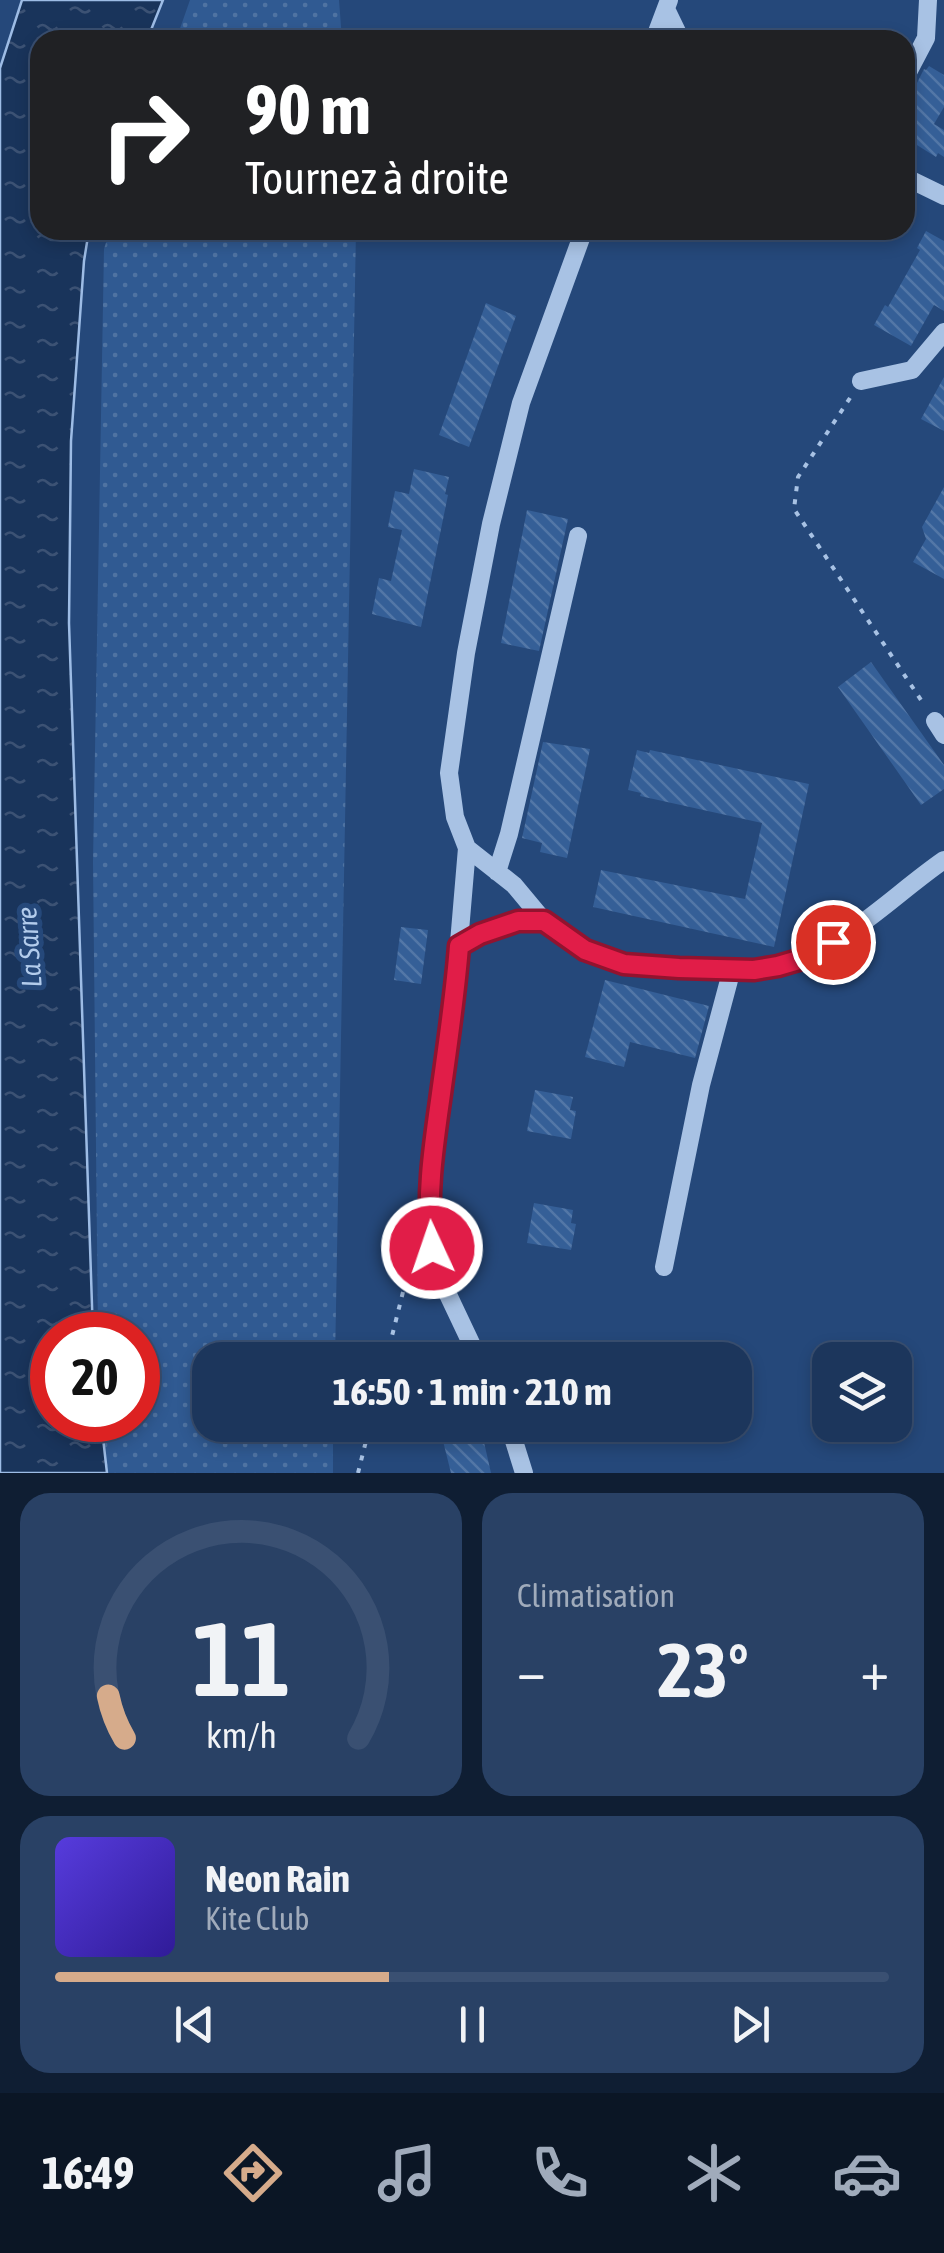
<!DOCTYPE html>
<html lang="fr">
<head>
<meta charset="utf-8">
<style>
  :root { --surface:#1c365c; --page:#294165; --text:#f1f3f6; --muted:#a0abbb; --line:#3a5072; --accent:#d6ab8b }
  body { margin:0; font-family:"Asap Condensed",sans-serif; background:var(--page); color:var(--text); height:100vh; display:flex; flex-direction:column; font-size:38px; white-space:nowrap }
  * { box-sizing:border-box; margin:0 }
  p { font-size:32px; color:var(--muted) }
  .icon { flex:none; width:55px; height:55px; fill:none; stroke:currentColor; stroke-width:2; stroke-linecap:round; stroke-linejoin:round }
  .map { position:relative; height:1473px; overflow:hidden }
  .side { display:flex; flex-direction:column; gap:20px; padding:20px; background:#0f1e33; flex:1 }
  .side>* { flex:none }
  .top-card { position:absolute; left:30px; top:30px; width:885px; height:210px; border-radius:30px; box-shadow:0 5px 15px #0003,0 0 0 2px var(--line); background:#202124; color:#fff; overflow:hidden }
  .controls { position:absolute; left:812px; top:1342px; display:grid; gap:20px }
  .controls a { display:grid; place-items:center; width:100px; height:100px; border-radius:20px; background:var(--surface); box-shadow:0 5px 15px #0003,0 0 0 2px var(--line); font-size:50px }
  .speed { position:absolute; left:30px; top:1312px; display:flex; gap:20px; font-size:50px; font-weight:700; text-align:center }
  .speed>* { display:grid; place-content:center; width:130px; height:130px; border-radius:50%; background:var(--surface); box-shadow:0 5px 15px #0003,0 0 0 2px var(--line); line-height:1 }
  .speed .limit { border:15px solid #d22; background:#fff; color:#111 }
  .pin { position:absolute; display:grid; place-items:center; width:85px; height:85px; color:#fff; margin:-42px; border:5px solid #fff; border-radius:50%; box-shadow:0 2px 10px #0007 }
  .me { position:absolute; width:110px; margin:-55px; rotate:357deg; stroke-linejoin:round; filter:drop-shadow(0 0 8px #0008) }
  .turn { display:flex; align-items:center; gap:35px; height:210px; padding:0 50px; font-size:45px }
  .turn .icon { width:130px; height:130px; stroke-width:2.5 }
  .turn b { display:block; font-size:70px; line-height:85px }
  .big { font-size:75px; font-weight:700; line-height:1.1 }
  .side .widget { flex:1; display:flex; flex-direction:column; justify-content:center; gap:15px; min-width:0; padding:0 35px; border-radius:30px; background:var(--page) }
  .side .dial { align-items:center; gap:0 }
  .dial svg { height:260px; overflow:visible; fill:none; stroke:var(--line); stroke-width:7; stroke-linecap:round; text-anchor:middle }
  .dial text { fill:var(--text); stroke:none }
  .song { display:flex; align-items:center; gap:30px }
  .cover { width:120px; height:120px; border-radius:15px; background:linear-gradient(135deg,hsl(250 70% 55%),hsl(250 70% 35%)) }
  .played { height:10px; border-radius:5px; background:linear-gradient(90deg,var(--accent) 40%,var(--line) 40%) }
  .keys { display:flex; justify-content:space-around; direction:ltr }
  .heat { display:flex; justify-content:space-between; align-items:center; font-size:55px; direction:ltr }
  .side .tiles { flex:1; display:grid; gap:20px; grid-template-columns:1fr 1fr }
  .widget:last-child { grid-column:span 2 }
  .trip { position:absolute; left:192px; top:1342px; width:560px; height:100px; border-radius:30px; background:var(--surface); box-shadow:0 5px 15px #0003,0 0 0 2px var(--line); font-weight:700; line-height:100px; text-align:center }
  .tabs { display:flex; height:160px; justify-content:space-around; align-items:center; background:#0b1625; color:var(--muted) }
  .tabs .icon { width:70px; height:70px }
  .tabs .selected { color:var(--accent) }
  .tabs b { font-size:45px; color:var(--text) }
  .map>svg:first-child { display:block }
  .grass { fill:url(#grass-dots) }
  .water { fill:url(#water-ripples); stroke:#9dbce5; stroke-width:2.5 }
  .building { fill:url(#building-back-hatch) }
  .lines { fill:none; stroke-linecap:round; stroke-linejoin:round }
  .path { stroke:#a8c2e4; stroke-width:4; stroke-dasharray:5 8; stroke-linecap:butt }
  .minor { stroke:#a8c2e4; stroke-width:18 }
  .route-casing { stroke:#92132f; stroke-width:25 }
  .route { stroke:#e11d48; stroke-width:18 }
  .labels { text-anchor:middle; stroke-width:10; stroke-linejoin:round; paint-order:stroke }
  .water-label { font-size:28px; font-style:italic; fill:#b3ccec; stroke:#25487a }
</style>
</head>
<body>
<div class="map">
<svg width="944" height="1473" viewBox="0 0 944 1473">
  <defs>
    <pattern id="grass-dots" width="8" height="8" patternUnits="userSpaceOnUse" patternTransform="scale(2.5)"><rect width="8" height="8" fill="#305a92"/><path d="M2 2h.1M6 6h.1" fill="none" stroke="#4f73a2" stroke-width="1.8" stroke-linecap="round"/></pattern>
    <pattern id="water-ripples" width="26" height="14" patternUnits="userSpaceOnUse" patternTransform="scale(2.5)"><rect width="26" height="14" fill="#19345b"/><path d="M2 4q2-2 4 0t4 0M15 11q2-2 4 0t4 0" fill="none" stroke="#3c5274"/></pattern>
    <pattern id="building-back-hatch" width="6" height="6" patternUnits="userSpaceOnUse" patternTransform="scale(2.5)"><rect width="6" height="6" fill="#355f97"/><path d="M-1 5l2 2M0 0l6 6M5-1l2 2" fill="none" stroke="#5377a7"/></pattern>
  </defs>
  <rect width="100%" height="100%" fill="#25487a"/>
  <path class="grass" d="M190 0H339L342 40H176Z
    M110 230H356L335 1360H210V1425H333V1473H93L95 1420H138V1335H98L93 862 104 249Z"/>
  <path class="water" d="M22 0H163L147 40H40V230H89L84 261 71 441 69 623 93 1335H52V1420H101L107 1473H0V68Z"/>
  <path class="building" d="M929 66 944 75V107L934 124 944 130V157L938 153 936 157 909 140 912 136 905 132V107L924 69 926 70Z
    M926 231 944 241V311L934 305 911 346 874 325 885 305 888 307 920 250 917 248Z
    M486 303 516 316 469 447 439 435Z
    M944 377V431L921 419Z
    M414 469 449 477 445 494 448 495 421 627 372 614 379 578 391 581 402 530 388 527 395 491 409 494Z
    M944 487V579L913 562 926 539 922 527Z
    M527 510 568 519 539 651 501 643Z
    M871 662 944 765V789L921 805 838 687Z
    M543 742 590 749 567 858 540 852 542 843 522 838Z
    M637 750 649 753 650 750 809 784 774 947 593 907 601 870 745 899 762 823 640 796 641 793 628 790Z
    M401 927 428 930 421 984 394 980Z
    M605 980 709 1006 695 1058 630 1042 624 1067 585 1057Z
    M535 1090 573 1097 570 1110 576 1111 571 1139 527 1131Z
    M534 1203 573 1210 571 1223 576 1224 571 1250 527 1243Z
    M481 1429 491 1473H451L442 1437Z"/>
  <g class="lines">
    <path class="path" d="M850 398 798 477 794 509 923 703
      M386 1360 410 1264 412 1262
      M358 1473 370 1425"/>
    <path class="minor" d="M666 9 681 40
      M654 40 669 0
      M905 78 926 38 928 0
      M905 177 944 196
      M861 381 912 370 944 332
      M935 721 944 735
      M467 848 514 885 544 921
      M497 872 509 834 578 536
      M459 946C479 934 520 913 545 922 561 927 573 944 589 951 600 956 614 961 625 964 661 970 743 974 778 966 839 953 893 895 944 860
      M664 1267 701 1085 732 969
      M479 1360 434 1265 428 1216 434 1141 455 990 467 848 455 817 449 773 466 653 491 524 521 403 584 230
      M509 1425 524 1473"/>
  </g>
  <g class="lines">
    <defs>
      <path id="route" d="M432 1248C426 1198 433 1150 440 1101 447 1049 455 998 459 946L480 934 518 921H544L585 950 624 964 679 968 754 970 778 966 812 956 833 942"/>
    </defs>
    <use href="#route" class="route-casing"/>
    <use href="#route" class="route"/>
  </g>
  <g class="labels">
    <g class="water-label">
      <text transform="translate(29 947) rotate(-94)" y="10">La Sarre</text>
    </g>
  </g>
</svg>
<div class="controls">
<a><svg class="icon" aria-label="layers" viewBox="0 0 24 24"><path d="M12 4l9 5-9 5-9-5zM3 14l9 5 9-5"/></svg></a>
</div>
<div class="speed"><div class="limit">20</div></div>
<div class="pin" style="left:833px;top:942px;background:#d93025"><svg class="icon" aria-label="arrive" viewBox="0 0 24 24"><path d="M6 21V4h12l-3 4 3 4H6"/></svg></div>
<svg class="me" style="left:432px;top:1248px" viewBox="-20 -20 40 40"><circle r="17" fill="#e11d48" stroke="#fff" stroke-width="3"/><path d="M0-11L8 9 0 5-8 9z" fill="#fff"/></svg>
<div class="trip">16:50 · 1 min · 210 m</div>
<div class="top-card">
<div class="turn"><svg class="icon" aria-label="right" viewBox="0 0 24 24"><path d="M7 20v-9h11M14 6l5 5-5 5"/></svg><div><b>90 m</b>Tournez à droite</div></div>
</div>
</div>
<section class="side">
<div class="tiles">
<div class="widget dial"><svg viewBox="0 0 100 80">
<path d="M14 69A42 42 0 1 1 86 69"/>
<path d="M14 69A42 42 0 0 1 9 56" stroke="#d6ab8b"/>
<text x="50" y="56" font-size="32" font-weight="700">11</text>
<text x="50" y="72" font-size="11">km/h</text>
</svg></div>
<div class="widget"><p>Climatisation</p>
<div class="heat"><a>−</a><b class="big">23°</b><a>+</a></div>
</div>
<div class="widget">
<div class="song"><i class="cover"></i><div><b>Neon Rain</b><p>Kite Club</p></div></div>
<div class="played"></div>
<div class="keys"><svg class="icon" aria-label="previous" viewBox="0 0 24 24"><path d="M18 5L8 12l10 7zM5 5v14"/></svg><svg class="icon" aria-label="pause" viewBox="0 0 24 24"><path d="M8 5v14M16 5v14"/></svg><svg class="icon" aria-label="next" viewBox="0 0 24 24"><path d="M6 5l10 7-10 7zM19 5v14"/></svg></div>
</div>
</div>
</section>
<nav class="tabs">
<b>16:49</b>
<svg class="icon selected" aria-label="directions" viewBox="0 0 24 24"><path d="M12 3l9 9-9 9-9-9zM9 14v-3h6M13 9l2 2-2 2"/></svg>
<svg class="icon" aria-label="music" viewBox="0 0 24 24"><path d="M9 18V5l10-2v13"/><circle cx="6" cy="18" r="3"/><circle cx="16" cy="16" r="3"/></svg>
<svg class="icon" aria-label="phone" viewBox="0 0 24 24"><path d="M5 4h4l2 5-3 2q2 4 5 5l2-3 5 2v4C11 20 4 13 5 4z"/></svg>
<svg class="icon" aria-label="climate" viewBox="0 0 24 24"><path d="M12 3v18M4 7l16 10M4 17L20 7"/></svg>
<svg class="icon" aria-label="car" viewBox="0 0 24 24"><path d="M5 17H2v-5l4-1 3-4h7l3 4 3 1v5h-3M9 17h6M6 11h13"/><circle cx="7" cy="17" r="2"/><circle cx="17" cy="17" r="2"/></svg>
</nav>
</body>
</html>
